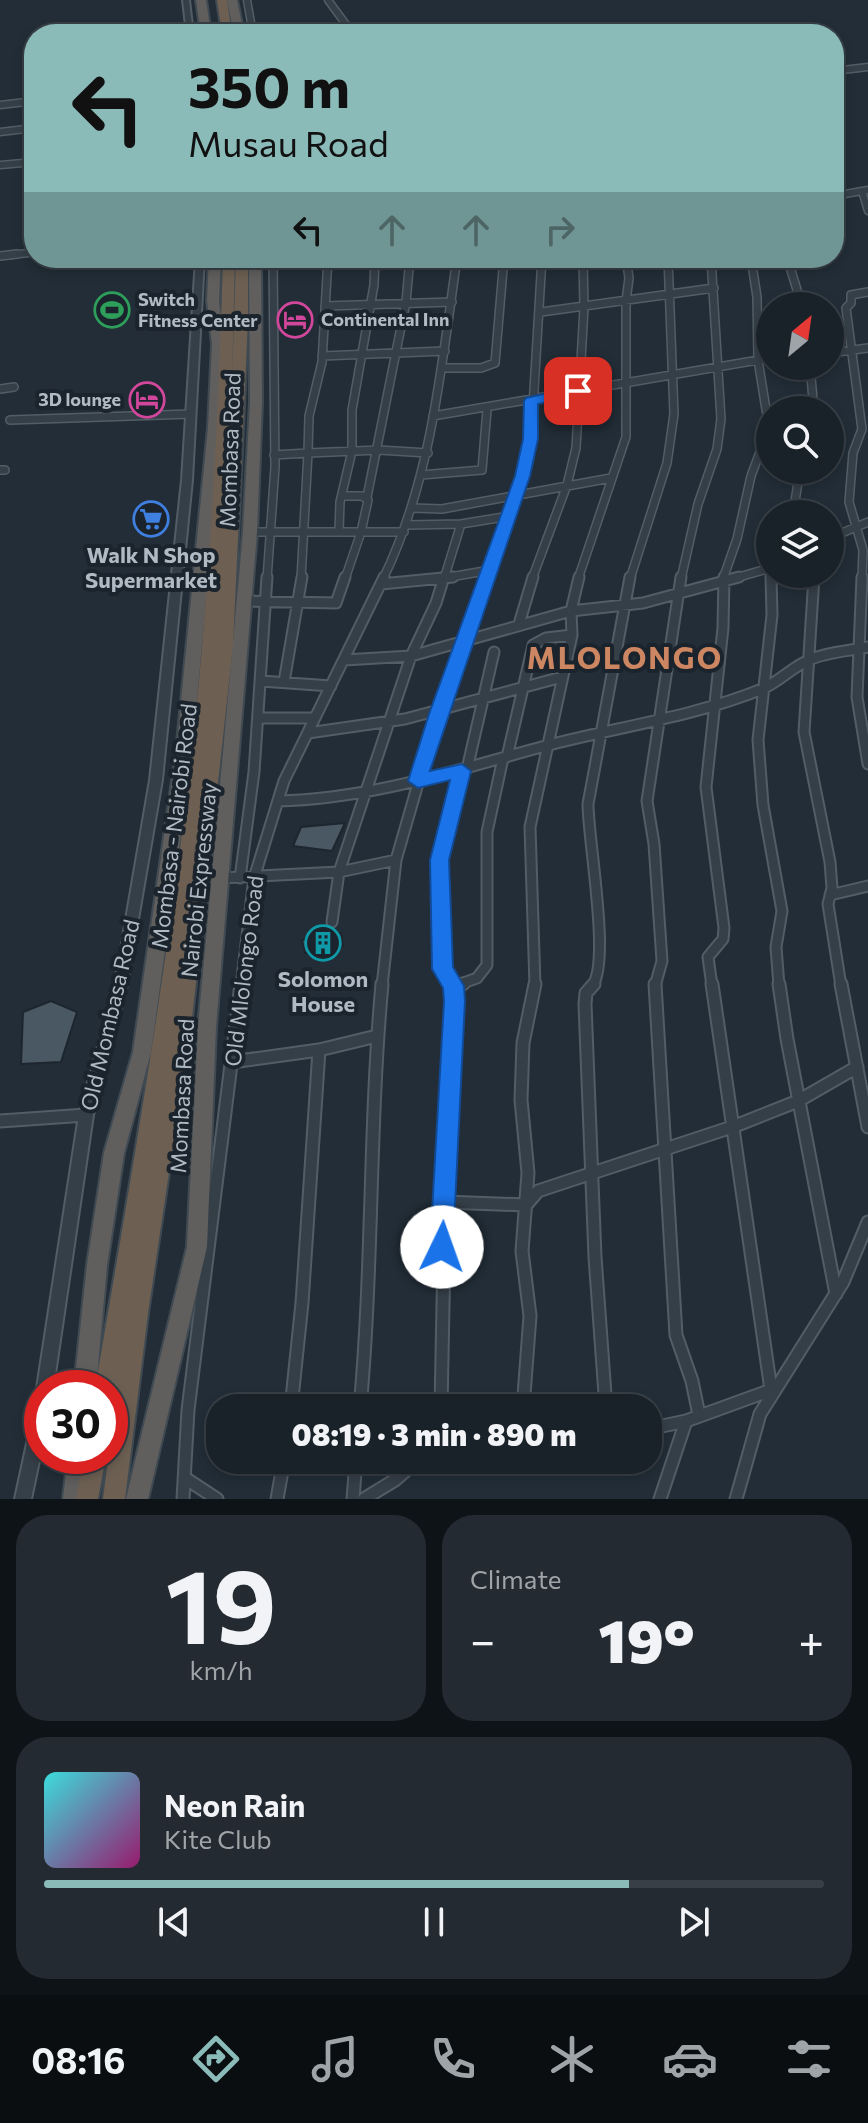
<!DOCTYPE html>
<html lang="en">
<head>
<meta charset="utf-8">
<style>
  :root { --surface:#1a2229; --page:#232a31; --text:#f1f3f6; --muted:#9fa4a8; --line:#383f46; --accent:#8bbbb9 }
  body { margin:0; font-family:Commissioner,sans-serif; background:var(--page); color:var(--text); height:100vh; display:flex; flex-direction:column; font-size:30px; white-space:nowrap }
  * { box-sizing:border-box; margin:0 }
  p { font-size:26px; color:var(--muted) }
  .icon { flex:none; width:44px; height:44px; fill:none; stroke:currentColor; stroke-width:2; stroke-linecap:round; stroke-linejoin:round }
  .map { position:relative; height:1499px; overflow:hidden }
  .panel { display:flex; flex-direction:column; gap:16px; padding:16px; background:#0e1317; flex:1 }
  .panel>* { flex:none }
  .top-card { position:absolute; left:24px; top:24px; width:820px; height:244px; border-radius:32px; box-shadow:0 4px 12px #0003,0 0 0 2px var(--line); background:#8bbbb9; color:#111; overflow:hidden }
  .needle { width:52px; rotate:29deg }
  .tools { position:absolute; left:756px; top:292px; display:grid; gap:16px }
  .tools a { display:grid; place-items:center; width:88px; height:88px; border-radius:50%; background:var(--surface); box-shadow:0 4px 12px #0003,0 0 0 2px var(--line); font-size:40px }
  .speed { position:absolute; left:24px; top:1370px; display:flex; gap:16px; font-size:40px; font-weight:700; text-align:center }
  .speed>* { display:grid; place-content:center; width:104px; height:104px; border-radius:50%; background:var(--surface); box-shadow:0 4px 12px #0003,0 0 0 2px var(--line); line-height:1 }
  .speed .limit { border:12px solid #d22; background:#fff; color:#111 }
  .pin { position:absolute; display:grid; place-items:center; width:68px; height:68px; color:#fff; margin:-34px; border-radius:16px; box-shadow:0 4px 12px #0006 }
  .me { position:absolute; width:88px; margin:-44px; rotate:3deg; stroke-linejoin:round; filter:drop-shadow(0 0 6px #0008) }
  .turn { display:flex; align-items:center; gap:28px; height:168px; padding:0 32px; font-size:36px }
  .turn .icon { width:104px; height:104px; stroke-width:2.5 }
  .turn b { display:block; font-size:56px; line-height:68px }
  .lanes { display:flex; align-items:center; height:76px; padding:0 32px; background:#0003; justify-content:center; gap:40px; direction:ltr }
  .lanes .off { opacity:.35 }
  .big { font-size:60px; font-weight:800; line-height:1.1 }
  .panel .widget { flex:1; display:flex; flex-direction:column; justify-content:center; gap:12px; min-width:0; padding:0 28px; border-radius:32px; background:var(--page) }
  .panel .dial { align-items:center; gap:0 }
  .dial b { font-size:104px; line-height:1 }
  .song { display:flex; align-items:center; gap:24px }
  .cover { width:96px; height:96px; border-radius:12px; background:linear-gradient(135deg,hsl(180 70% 55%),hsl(320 70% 35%)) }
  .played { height:8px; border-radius:4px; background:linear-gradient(90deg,var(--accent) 75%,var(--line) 75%) }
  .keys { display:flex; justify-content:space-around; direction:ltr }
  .heat { display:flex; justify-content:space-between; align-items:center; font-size:44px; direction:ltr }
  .panel .tiles { flex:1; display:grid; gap:16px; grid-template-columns:1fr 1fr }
  .widget:last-child { grid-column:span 2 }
  .trip { position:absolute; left:206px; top:1394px; width:456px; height:80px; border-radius:32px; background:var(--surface); box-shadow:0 4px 12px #0003,0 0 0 2px var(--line); font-weight:800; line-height:80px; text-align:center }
  .tab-bar { display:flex; height:128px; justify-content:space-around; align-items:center; background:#0a0e10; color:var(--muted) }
  .tab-bar .icon { width:56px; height:56px }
  .tab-bar .current { color:var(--accent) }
  .tab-bar b { font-size:36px; color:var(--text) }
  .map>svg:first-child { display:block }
  .building { fill:#4a5863; stroke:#1d262e; stroke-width:2 }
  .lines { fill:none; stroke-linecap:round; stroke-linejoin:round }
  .minor-far3-casing { stroke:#535d65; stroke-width:9 }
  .minor-far2-casing { stroke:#535d65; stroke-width:10 }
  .minor-far1-casing { stroke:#535d65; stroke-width:13 }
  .minor-casing { stroke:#535d65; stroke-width:15 }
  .tertiary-casing { stroke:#535d65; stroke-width:4 }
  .trunk-casing { stroke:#404a52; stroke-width:4 }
  .motorway-casing { stroke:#404a52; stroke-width:4 }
  .minor-far3 { stroke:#353f48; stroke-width:6 }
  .minor-far2 { stroke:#353f48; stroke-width:7 }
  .minor-far1 { stroke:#353f48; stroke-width:9 }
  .minor { stroke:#353f48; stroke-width:11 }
  .tertiary { fill:#353f48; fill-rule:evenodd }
  .trunk { fill:#605f5e; fill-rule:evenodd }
  .motorway { fill:#6d6053; fill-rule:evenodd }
  .route { fill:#1a73e8; stroke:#114b97; stroke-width:2 }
  .labels { text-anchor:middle; stroke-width:8; stroke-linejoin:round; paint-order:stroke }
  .far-poi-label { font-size:18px; font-weight:bold; fill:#b0bac4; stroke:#1b242c; text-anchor:start }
  .street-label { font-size:22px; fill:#b0bac4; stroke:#1b242c }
  .poi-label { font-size:22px; font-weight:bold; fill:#b0bac4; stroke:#1b242c }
  .district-label { font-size:30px; font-weight:bold; letter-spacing:2px; fill:#cd8662; stroke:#1b242c }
</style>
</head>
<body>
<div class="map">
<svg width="868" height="1499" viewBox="0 0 868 1499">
  <rect width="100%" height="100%" fill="#222d37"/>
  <path class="building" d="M345 823 332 851 293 846 301 827Z
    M341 933 343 946 305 953 302 940Z
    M51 1001 77 1012 61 1062 21 1064 23 1012Z"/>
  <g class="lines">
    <defs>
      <path id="minor-far3" d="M247 0 253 34
        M328 0 353 34
        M834 71 868 67
        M0 105 34 101
        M0 132 34 128
        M0 165 34 162
        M862 191 868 211
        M834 196 868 190
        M834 235 838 247
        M0 256 29 253"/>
      <path id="minor-far2" d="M0 256 17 254
        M328 258 322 362 309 416 308 453 379 450 428 453
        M798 258 789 264 802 306
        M325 306 452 302
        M541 312 714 288
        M830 353 868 348
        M322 356 445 351
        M810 366 814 410
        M443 368H481L495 363 504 258
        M0 389 14 387
        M433 416 770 358
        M10 420 191 414
        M274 455 308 453 301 579
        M0 470H5
        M421 475 482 470 487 410
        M342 496H362L368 500 361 532 345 579
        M367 497 406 302 410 258
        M412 508 442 509 611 478
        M793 514 800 470
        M407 525 461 524 510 516
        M250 532H404
        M339 532 340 502 352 451V410L374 285 375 258
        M830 538 868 522
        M771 574V579
        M267 579 275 467 273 258
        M383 579C432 478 441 367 457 258
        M439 579 490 570
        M444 579 461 524
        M488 579 531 439 542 258
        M532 579 567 485 576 448 584 308 583 258
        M578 579 626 437V301L629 278 626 258
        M630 579 667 463 674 414 668 258
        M681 579 698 504 717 449 721 419 711 258
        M723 579 737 539 751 476 769 428 758 360 757 297 751 258
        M732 579 770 568
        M814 579V574
        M862 579 863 550 849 502 853 453 862 429 846 308 851 303V295L868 292"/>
      <path id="minor-far1" d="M771 577 772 615 758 740 763 805 782 911 776 947 779 986
        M814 577 804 732 830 862 832 888 828 904 841 986
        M862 577 857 697 868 764
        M381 584 453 577
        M245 601 336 603 345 577
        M519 624 533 577
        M344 660 411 656 571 611 643 603 739 577
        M261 681 331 686
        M284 682 302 577
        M258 718H315
        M308 733 405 719 562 677
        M507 757 533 645 546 638 572 635
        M467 769 494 652
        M278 801C371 799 456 770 545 746 617 727 693 717 762 689 779 682 792 667 809 660 826 652 849 651 868 647
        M220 878 339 872 396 860
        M240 878 254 772 267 577
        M830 895 868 886
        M332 922 339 872 411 656 436 603 444 577
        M241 986 254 878 284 781 384 577
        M382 986 396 860 438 714 489 577
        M454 986 442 969 440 860 462 771
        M455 986 477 978 487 965V832L503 758
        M535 986 530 827 572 635 571 611 579 577
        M592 986C611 963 588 840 588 804L630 577
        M655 986 662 961 654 844 647 801 681 577
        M712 986 708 957 723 939 724 928 706 787 723 628 724 577"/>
      <path id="minor" d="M594 984 586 993 585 1004 595 1257 606 1408
        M655 984 676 1335 692 1381 699 1415
        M712 984 771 1390
        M779 984 787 1039 836 1294
        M841 984 868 1127
        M454 986 463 984
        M232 1062 319 1050 377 1036
        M0 1121 86 1115
        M444 1202 526 1205 538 1191 735 1126 798 1101 857 1067
        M291 1408 302 1303 319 1050
        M360 1408C373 1267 369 1125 382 984
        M441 1408 446 1153 455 1001 452 984
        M523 1408 530 1316 522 1251 528 1173 521 1100 523 1043 535 984
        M648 1429 686 1421 774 1389
        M185 1478 217 1499
        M183 1499 188 1410 241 984
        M277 1499 284 1460
        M353 1499 356 1460
        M364 1499 395 1480 418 1460
        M660 1499 686 1421
        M736 1499 760 1414 843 1282 868 1222"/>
      <path id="tertiary" d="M183 0H189L193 34H187Z
        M196 258H204L192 480 162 780 126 989 93 1115 53 1388H42V1394L37 1388 79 1115 114 989 150 780 182 480Z
        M42 1403V1447L31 1499H15L34 1411 37 1406Z"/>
      <path id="trunk" d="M196 0H206L211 34H201Z
        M227 0H237L244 34H234Z
        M209 258H221L219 301 224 344 222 428 192 753 151 1052 124 1153 107 1265 96 1388H74L87 1265 104 1153 133 1052 176 753 208 428 212 344 207 301Z
        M249 258H261L262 402 257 532 216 1027 207 1247 148 1499H126L187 1247 198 1027 243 532 250 402Z
        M68 1456H90L85 1499H63Z"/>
      <path id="motorway" d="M217 0H227L232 34H222Z
        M223 258H235L232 381 236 258H248V319L233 646 192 1018 148 1313 125 1499H103L117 1389 114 1396 110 1397V1388H95C136 1153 176 918 199 681 212 540 219 399 223 258Z
        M84 1456H106L98 1499H76Z"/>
    </defs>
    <use href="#minor-far3" class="minor-far3-casing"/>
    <use href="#minor-far2" class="minor-far2-casing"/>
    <use href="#minor-far1" class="minor-far1-casing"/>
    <use href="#minor" class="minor-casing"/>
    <use href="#tertiary" class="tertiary-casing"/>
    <use href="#trunk" class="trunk-casing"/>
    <use href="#motorway" class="motorway-casing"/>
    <use href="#minor-far3" class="minor-far3"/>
    <use href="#minor-far2" class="minor-far2"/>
    <use href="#minor-far1" class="minor-far1"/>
    <use href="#minor" class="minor"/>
    <use href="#tertiary" class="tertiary"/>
    <use href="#trunk" class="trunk"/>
    <use href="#motorway" class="motorway"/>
  </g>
  <path class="route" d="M578 386 583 388V394L538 404V439L530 476 430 771 462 764 471 771 449 860 453 967 464 986 465 1001 453 1247 450 1255 442 1259 433 1255 430 1247 444 1001 443 988 432 969 430 860 450 780 418 788 408 781 429 714 515 476 523 439 524 401 526 398Z"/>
  <defs>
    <symbol id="stadium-ring" viewBox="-11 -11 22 22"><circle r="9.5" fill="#1b242c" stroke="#2e9e5b" stroke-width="1.5"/><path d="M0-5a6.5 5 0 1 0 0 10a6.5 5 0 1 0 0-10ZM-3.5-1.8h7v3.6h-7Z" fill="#2e9e5b"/></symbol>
    <symbol id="hotel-ring" viewBox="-11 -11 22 22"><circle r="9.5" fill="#1b242c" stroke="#d1479c" stroke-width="1.5"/><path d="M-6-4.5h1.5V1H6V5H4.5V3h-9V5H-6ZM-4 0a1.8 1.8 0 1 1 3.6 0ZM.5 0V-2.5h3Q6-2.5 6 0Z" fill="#d1479c"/></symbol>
    <symbol id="supermarket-ring" viewBox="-11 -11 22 22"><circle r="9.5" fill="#1b242c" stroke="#3f7fe0" stroke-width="1.5"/><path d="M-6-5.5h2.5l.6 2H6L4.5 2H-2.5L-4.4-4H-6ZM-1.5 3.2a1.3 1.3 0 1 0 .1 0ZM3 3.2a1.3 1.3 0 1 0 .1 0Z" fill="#3f7fe0"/></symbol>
    <symbol id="building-ring" viewBox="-11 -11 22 22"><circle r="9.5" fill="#1b242c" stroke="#0f9aa8" stroke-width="1.5"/><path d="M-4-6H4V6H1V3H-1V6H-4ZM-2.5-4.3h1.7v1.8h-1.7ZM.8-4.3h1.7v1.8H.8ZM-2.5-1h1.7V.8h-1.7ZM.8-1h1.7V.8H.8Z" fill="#0f9aa8"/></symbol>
  </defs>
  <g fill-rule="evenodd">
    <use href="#stadium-ring" x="92" y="290" width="40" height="40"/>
    <use href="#hotel-ring" x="275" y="300" width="40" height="40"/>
    <use href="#hotel-ring" x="127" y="380" width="40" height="40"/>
    <use href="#supermarket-ring" x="131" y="499" width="40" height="40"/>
    <use href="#building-ring" x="303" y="923" width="40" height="40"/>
  </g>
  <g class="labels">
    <g class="far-poi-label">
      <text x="138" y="306">Switch<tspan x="138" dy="21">Fitness Center</tspan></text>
      <text x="321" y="326">Continental Inn</text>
      <text x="121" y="406" text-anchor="end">3D lounge</text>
    </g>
    <g class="street-label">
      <text transform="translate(230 450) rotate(-88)" y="8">Mombasa Road</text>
      <text transform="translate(174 826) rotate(-83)" y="8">Mombasa - Nairobi Road</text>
      <text transform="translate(199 880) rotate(-84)" y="8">Nairobi Expressway</text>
      <text transform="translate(244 971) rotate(-83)" y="8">Old Mlolongo Road</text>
      <text transform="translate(110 1015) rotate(-77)" y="8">Old Mombasa Road</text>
      <text transform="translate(182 1096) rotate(-87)" y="8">Mombasa Road</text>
    </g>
    <g class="poi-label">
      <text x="151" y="563">Walk N Shop<tspan x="151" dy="25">Supermarket</tspan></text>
      <text x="323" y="987">Solomon<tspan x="323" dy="25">House</tspan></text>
    </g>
    <g class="district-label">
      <text x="625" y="669">MLOLONGO</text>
    </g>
  </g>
</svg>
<div class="tools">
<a><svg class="needle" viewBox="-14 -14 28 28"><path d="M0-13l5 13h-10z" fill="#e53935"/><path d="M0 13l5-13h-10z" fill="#9fa4a8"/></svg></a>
<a><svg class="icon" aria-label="search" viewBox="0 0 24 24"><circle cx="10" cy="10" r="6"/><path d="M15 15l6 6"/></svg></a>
<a><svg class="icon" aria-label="layers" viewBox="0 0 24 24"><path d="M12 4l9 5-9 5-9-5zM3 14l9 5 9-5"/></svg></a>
</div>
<div class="speed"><div class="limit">30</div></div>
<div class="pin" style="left:578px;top:391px;background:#d93025"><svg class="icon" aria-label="arrive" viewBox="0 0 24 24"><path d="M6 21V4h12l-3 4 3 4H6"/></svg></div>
<svg class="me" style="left:442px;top:1247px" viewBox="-20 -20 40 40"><circle r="19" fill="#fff"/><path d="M0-13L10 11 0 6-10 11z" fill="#1a73e8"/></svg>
<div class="trip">08:19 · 3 min · 890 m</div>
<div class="top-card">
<div class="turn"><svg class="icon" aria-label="left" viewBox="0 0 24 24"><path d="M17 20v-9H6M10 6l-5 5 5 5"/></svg><div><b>350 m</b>Musau Road</div></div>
<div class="lanes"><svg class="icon" aria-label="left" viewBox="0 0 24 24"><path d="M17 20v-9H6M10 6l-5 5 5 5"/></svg><svg class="icon off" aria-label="ahead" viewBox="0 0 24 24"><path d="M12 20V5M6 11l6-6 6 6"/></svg><svg class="icon off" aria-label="ahead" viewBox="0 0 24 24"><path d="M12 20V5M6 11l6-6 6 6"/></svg><svg class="icon off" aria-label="right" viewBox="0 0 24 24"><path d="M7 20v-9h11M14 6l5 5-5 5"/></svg></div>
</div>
</div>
<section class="panel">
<div class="tiles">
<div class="widget dial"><b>19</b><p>km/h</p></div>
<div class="widget"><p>Climate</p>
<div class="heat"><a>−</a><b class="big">19°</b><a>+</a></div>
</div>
<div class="widget">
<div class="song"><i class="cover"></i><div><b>Neon Rain</b><p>Kite Club</p></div></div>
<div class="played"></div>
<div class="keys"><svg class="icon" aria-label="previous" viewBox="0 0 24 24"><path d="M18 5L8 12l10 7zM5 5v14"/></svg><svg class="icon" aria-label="pause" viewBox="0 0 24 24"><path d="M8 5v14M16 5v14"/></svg><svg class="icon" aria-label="next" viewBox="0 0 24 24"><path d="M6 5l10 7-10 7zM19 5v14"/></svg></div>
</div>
</div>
</section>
<nav class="tab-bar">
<b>08:16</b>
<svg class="icon current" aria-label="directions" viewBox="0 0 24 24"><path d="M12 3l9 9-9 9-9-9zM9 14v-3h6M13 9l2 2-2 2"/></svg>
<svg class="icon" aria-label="music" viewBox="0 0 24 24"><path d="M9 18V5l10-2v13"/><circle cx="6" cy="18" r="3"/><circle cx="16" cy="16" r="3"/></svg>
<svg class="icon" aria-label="phone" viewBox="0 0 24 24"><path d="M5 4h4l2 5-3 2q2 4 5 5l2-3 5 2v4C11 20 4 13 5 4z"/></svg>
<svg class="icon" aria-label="climate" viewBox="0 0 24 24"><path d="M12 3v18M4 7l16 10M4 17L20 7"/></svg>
<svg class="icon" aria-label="car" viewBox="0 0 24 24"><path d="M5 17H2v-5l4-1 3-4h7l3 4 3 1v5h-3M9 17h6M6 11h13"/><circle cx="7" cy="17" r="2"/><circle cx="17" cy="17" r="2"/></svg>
<svg class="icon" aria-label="filters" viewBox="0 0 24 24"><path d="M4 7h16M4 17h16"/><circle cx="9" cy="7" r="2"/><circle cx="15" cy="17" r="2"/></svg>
</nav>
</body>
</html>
